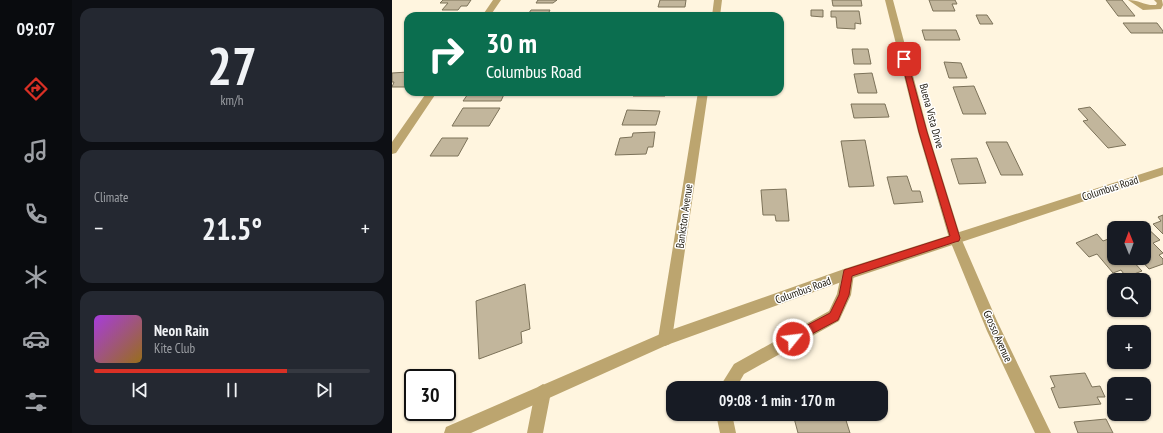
<!DOCTYPE html>
<html lang="en">
<head>
<meta charset="utf-8">
<style>
  :root { --surface:#171b24; --page:#242831; --text:#f1f3f6; --muted:#9ea1a6; --line:#363941; --accent:#d93025 }
  body { margin:0; font-family:"PT Sans Narrow",sans-serif; background:var(--page); color:var(--text); height:100vh; display:flex; flex-direction:column; font-size:15px; white-space:nowrap }
  * { box-sizing:border-box; margin:0 }
  p { font-size:13px; color:var(--muted) }
  .icon { flex:none; width:22px; height:22px; fill:none; stroke:currentColor; stroke-width:2; stroke-linecap:round; stroke-linejoin:round }
  .map { position:relative; flex:1; overflow:hidden }
  .details { display:flex; flex-direction:column; gap:8px; padding:8px; background:#0d0f14; width:320px }
  .details>* { flex:none }
  .hud { position:absolute; left:12px; top:12px; width:380px; height:84px; border-radius:12px; box-shadow:0 1px 3px #0004; background:#0b6e4f; color:#fff; overflow:hidden }
  .needle { width:26px; rotate:359deg }
  .buttons { position:absolute; left:715px; top:221px; display:grid; gap:8px }
  .buttons a { display:grid; place-items:center; width:44px; height:44px; border-radius:8px; background:var(--surface); box-shadow:0 1px 3px #0004; font-size:20px }
  .speed { position:absolute; left:12px; top:369px; display:flex; gap:8px; font-size:20px; font-weight:700; text-align:center }
  .speed>* { display:grid; place-content:center; width:52px; height:52px; border-radius:50%; background:var(--surface); box-shadow:0 1px 3px #0004; line-height:1 }
  .speed .limit { border:2px solid #111; border-radius:6px; background:#fff; color:#111 }
  .pin { position:absolute; display:grid; place-items:center; width:34px; height:34px; color:#fff; margin:-17px; border-radius:8px; box-shadow:0 2px 6px #0006 }
  .me { position:absolute; width:44px; margin:-22px; rotate:61deg; stroke-linejoin:round; filter:drop-shadow(0 0 3px #0008) }
  .turn { display:flex; align-items:center; gap:14px; height:84px; padding:0 16px; font-size:18px }
  .turn .icon { width:52px; height:52px; stroke-width:2.5 }
  .turn b { display:block; font-size:28px; line-height:34px }
  .big { font-size:30px; font-weight:700; line-height:1.1 }
  .details .tile { flex:1; display:flex; flex-direction:column; justify-content:center; gap:6px; min-width:0; padding:0 14px; border-radius:12px; background:var(--page) }
  .details .dial { align-items:center; gap:0 }
  .dial b { font-size:52px; line-height:1 }
  .song { display:flex; align-items:center; gap:12px }
  .cover { width:48px; height:48px; border-radius:6px; background:linear-gradient(135deg,hsl(280 70% 55%),hsl(40 70% 35%)) }
  .played { height:4px; border-radius:2px; background:linear-gradient(90deg,var(--accent) 70%,var(--line) 70%) }
  .keys { display:flex; justify-content:space-around; direction:ltr }
  .heat { display:flex; justify-content:space-between; align-items:center; font-size:22px; direction:ltr }
  .trip { position:absolute; left:274px; top:381px; width:222px; height:40px; border-radius:12px; background:var(--surface); box-shadow:0 1px 3px #0004; font-weight:700; line-height:40px; text-align:center }
  main { display:flex; flex:1; min-height:0 }
  .tabs { display:flex; flex-direction:column; width:72px; justify-content:space-around; align-items:center; background:#090b0e; color:var(--muted) }
  .tabs .icon { width:28px; height:28px }
  .tabs .current { color:var(--accent) }
  .tabs b { font-size:18px; color:var(--text) }
  .map>svg:first-child { display:block }
  .building { fill:#c2b69c; stroke:#7c7259 }
  .lines { fill:none; stroke-linecap:round; stroke-linejoin:round }
  .service { fill:#bca56f; fill-rule:evenodd }
  .minor { fill:#bca56f; fill-rule:evenodd }
  .tertiary { fill:#bca56f; fill-rule:evenodd }
  .route { fill:#d93025; stroke:#8d1f18 }
  .labels { text-anchor:middle; stroke-width:3; stroke-linejoin:round; paint-order:stroke }
  .street-label { font-size:11px; fill:#1a160c; stroke:#fff }
</style>
</head>
<body>
<main>
<nav class="tabs">
<b>09:07</b>
<svg class="icon current" aria-label="directions" viewBox="0 0 24 24"><path d="M12 3l9 9-9 9-9-9zM9 14v-3h6M13 9l2 2-2 2"/></svg>
<svg class="icon" aria-label="music" viewBox="0 0 24 24"><path d="M9 18V5l10-2v13"/><circle cx="6" cy="18" r="3"/><circle cx="16" cy="16" r="3"/></svg>
<svg class="icon" aria-label="phone" viewBox="0 0 24 24"><path d="M5 4h4l2 5-3 2q2 4 5 5l2-3 5 2v4C11 20 4 13 5 4z"/></svg>
<svg class="icon" aria-label="climate" viewBox="0 0 24 24"><path d="M12 3v18M4 7l16 10M4 17L20 7"/></svg>
<svg class="icon" aria-label="car" viewBox="0 0 24 24"><path d="M5 17H2v-5l4-1 3-4h7l3 4 3 1v5h-3M9 17h6M6 11h13"/><circle cx="7" cy="17" r="2"/><circle cx="17" cy="17" r="2"/></svg>
<svg class="icon" aria-label="filters" viewBox="0 0 24 24"><path d="M4 7h16M4 17h16"/><circle cx="9" cy="7" r="2"/><circle cx="15" cy="17" r="2"/></svg>
</nav>
<section class="details">
<div class="tile dial"><b>27</b><p>km/h</p></div>
<div class="tile"><p>Climate</p>
<div class="heat"><a>−</a><b class="big">21.5°</b><a>+</a></div>
</div>
<div class="tile">
<div class="song"><i class="cover"></i><div><b>Neon Rain</b><p>Kite Club</p></div></div>
<div class="played"></div>
<div class="keys"><svg class="icon" aria-label="previous" viewBox="0 0 24 24"><path d="M18 5L8 12l10 7zM5 5v14"/></svg><svg class="icon" aria-label="pause" viewBox="0 0 24 24"><path d="M8 5v14M16 5v14"/></svg><svg class="icon" aria-label="next" viewBox="0 0 24 24"><path d="M6 5l10 7-10 7zM19 5v14"/></svg></div>
</div>
</section>
<div class="map">
<svg width="771" height="433" viewBox="0 0 771 433">
  <rect width="100%" height="100%" fill="#fff5df"/>
  <path class="building" d="M51 0H79L75 6H69L66 10H50L56 3H48Z
    M146 0H165L161 3H144Z
    M268 0H294L293 7H266Z
    M440 0H469L470 6H441Z
    M537 0H563L565 4H560L563 11H541Z
    M714 0H730L743 16H726Z
    M139 10H158L155 16H129L132 13H137Z
    M419 10H431V17L419 16Z
    M439 11H467L469 24 463 23V29L445 28 444 17H439Z
    M584 15H595L601 24H588Z
    M731 23H765L771 31V33H739Z
    M530 30H564L568 40H533Z
    M460 49H476L479 64H462Z
    M552 62 569 63 575 78H557Z
    M16 72V84L14 87H0L2 82H0V73Z
    M480 73 485 93H466L462 74Z
    M582 86 594 114H571L561 87Z
    M82 92H113L109 101H71L76 94H81Z
    M242 92H274L273 96H241Z
    M459 104H493L497 117 462 118Z
    M698 107 734 145 716 148 691 121 696 120 686 109Z
    M71 108H108L97 126H60Z
    M235 110 268 111 264 125H230Z
    M263 132 261 147H256L254 154 223 155 228 138 240 137 241 133Z
    M50 138H76L66 156H38Z
    M473 140 482 186 457 187 449 141Z
    M594 142H615L631 175H609Z
    M585 158 594 183 567 184 559 159Z
    M515 176 520 191H528L531 202 502 204 495 177Z
    M394 189 397 221H384L383 215H371L369 190Z
    M771 215V234L761 224 769 221 766 217Z
    M752 225 768 240 761 243 771 253 767 255 771 259V264L757 269 747 258H752V228H744Z
    M705 234 711 241 719 238 722 241V258H738L750 271 734 277 729 270 721 273 705 254 697 257 684 243Z
    M133 284 138 329 129 332 130 343 87 359 84 301Z
    M693 373 700 387 708 386 713 397H705L709 404 667 408 659 388 663 387 658 376Z
    M412 414H452L458 433H406L402 418Z
    M714 419 721 433H686L682 422Z"/>
  <g class="lines">
    <path class="service" d="M736 0C747 0 753 6 764 5L765 3 762 0H770L771 5 769 9 751 10Z"/>
    <path class="minor" d="M101 0H109L98 16H90Z
      M322 0H330L328 16H320Z
      M493 0H501L536 132 569 238 605 321 659 433H643L595 331 557 238 526 132Z
      M35 92H45L4 153 0 154V142Z
      M306 92H316L280 339 278 344 273 346 268 344 266 339Z
      M455 268 460 270 462 274 459 295 447 321 352 374 344 388H327L342 364 437 311 445 294 450 270Z
      M151 384 156 387 159 392 151 433H135L143 392 146 387Z
      M324 414H340L344 433H328Z"/>
    <path class="tertiary" d="M771 167V175L455 280 275 345 79 433H52L54 427 273 332 455 268Z"/>
  </g>
  <path class="route" d="M510 57 515 59 535 132 568 238 567 241 563 242 460 276 457 295 446 320 401 344 397 343 396 339 397 335 438 313 447 295 452 270 558 236 527 132 509 59Z"/>
  <g class="labels">
    <g class="street-label">
      <text transform="translate(540 116) rotate(75)" y="4">Buena Vista Drive</text>
      <text transform="translate(718 188) rotate(-18)" y="4">Columbus Road</text>
      <text transform="translate(292 216) rotate(-82)" y="4">Bankston Avenue</text>
      <text transform="translate(411 290) rotate(-20)" y="4">Columbus Road</text>
      <text transform="translate(606 336) rotate(66)" y="4">Grosso Avenue</text>
    </g>
  </g>
</svg>
<div class="buttons">
<a><svg class="needle" viewBox="-14 -14 28 28"><path d="M0-13l5 13h-10z" fill="#e53935"/><path d="M0 13l5-13h-10z" fill="#9ea1a6"/></svg></a>
<a><svg class="icon" aria-label="search" viewBox="0 0 24 24"><circle cx="10" cy="10" r="6"/><path d="M15 15l6 6"/></svg></a>
<a>+</a>
<a>−</a>
</div>
<div class="speed"><div class="limit">30</div></div>
<div class="pin" style="left:512px;top:59px;background:#d93025"><svg class="icon" aria-label="arrive" viewBox="0 0 24 24"><path d="M6 21V4h12l-3 4 3 4H6"/></svg></div>
<svg class="me" style="left:401px;top:339px" viewBox="-20 -20 40 40"><circle r="17" fill="#d93025" stroke="#fff" stroke-width="3"/><path d="M0-11L8 9 0 5-8 9z" fill="#fff"/></svg>
<div class="trip">09:08 · 1 min · 170 m</div>
<div class="hud">
<div class="turn"><svg class="icon" aria-label="right" viewBox="0 0 24 24"><path d="M7 20v-9h11M14 6l5 5-5 5"/></svg><div><b>30 m</b>Columbus Road</div></div>
</div>
</div>
</main>
</body>
</html>
